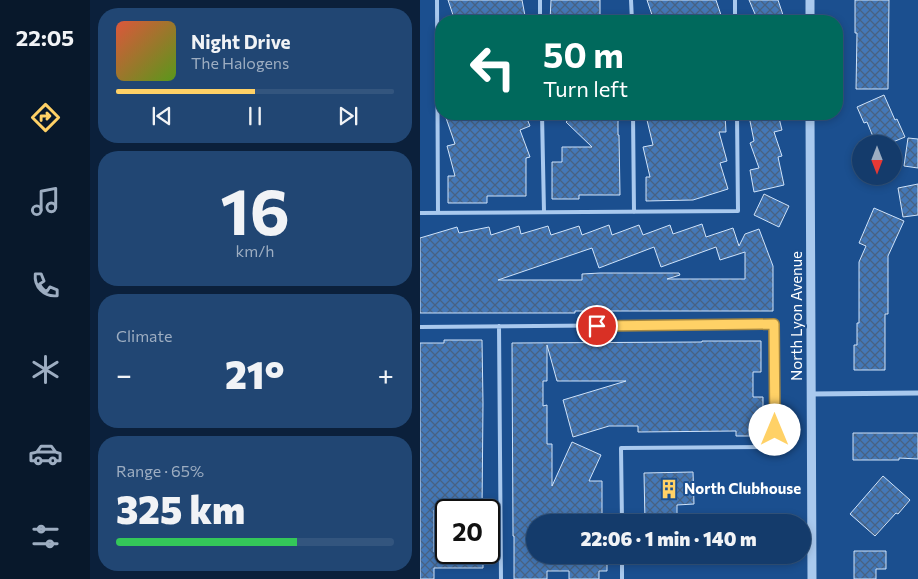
<!DOCTYPE html>
<html lang="en">
<head>
<meta charset="utf-8">
<style>
  :root { --surface:#143b6b; --page:#214673; --text:#f1f3f6; --muted:#9dadc1; --line:#33557e; --accent:#ffd166 }
  body { margin:0; font-family:Commissioner,sans-serif; background:var(--page); color:var(--text); height:100vh; display:flex; flex-direction:column; font-size:19px; white-space:nowrap }
  * { box-sizing:border-box; margin:0 }
  p { font-size:16px; color:var(--muted) }
  .icon { flex:none; width:28px; height:28px; fill:none; stroke:currentColor; stroke-width:2; stroke-linecap:round; stroke-linejoin:round }
  .map { position:relative; flex:1; overflow:hidden }
  .side { display:flex; flex-direction:column; gap:8px; padding:8px; background:#0b203b; width:330px }
  .side>* { flex:none }
  .guide { position:absolute; left:15px; top:15px; width:408px; height:105px; border-radius:20px; box-shadow:0 2px 8px #0003,0 0 0 1px var(--line); background:#00695c; color:#fff; overflow:hidden }
  .needle { width:32px; rotate:180deg }
  .controls { position:absolute; left:432px; top:135px; display:grid; gap:10px }
  .controls a { display:grid; place-items:center; width:50px; height:50px; border-radius:50%; background:var(--surface); box-shadow:0 2px 8px #0003,0 0 0 1px var(--line); font-size:25px }
  .speed { position:absolute; left:15px; top:499px; display:flex; gap:10px; font-size:25px; font-weight:700; text-align:center }
  .speed>* { display:grid; place-content:center; width:65px; height:65px; border-radius:50%; background:var(--surface); box-shadow:0 2px 8px #0003,0 0 0 1px var(--line); line-height:1 }
  .speed .limit { border:2px solid #111; border-radius:8px; background:#fff; color:#111 }
  .pin { position:absolute; display:grid; place-items:center; width:42px; height:42px; color:#fff; margin:-21px; border:2px solid #fff; border-radius:50%; box-shadow:0 1px 5px #0007 }
  .me { position:absolute; width:55px; margin:-28px; rotate:0deg; stroke-linejoin:round; filter:drop-shadow(0 0 4px #0008) }
  .turn { display:flex; align-items:center; gap:18px; height:105px; padding:0 25px; font-size:22px }
  .turn .icon { width:65px; height:65px; stroke-width:2.5 }
  .turn b { display:block; font-size:35px; line-height:42px }
  .big { font-size:38px; font-weight:800; line-height:1.1 }
  .side .tile { flex:1; display:flex; flex-direction:column; justify-content:center; gap:8px; min-width:0; padding:0 18px; border-radius:20px; background:var(--page) }
  .side .dial { align-items:center; gap:0 }
  .dial b { font-size:65px; line-height:1 }
  .song { display:flex; align-items:center; gap:15px }
  .cover { width:60px; height:60px; border-radius:8px; background:linear-gradient(135deg,hsl(10 70% 55%),hsl(90 70% 35%)) }
  .played { height:5px; border-radius:2px; background:linear-gradient(90deg,var(--accent) 50%,var(--line) 50%) }
  .keys { display:flex; justify-content:space-around; direction:ltr }
  .heat { display:flex; justify-content:space-between; align-items:center; font-size:28px; direction:ltr }
  .charge { height:8px; border-radius:4px; background:linear-gradient(90deg,#34c759 65%,var(--line) 0) }
  .trip { position:absolute; left:106px; top:514px; width:285px; height:50px; border-radius:25px; background:var(--surface); box-shadow:0 2px 8px #0003,0 0 0 1px var(--line); font-weight:800; line-height:50px; text-align:center }
  main { display:flex; flex:1; min-height:0 }
  .dock { display:flex; flex-direction:column; width:90px; justify-content:space-around; align-items:center; background:#08182b; color:var(--muted) }
  .dock .icon { width:35px; height:35px }
  .dock .active { color:var(--accent) }
  .dock b { font-size:22px; color:var(--text) }
  .map>svg:first-child { display:block }
  .building { fill:url(#building-cross-hatch); stroke:#cfe3fa; fill-rule:evenodd }
  .lines { fill:none; stroke-linecap:round; stroke-linejoin:round }
  .service { stroke:#a9c9ee; stroke-width:4 }
  .minor { stroke:#a9c9ee; stroke-width:5 }
  .tertiary { stroke:#a9c9ee; stroke-width:9 }
  .route-casing { stroke:#a68842; stroke-width:12 }
  .route { stroke:#ffd166; stroke-width:9 }
  .labels { text-anchor:middle; stroke-width:4; stroke-linejoin:round; paint-order:stroke }
  .street-label { font-size:15px; fill:#fff; stroke:#1b4f8f }
  .poi-label { font-size:15px; font-weight:bold; fill:#fff; stroke:#1b4f8f; text-anchor:start }
</style>
</head>
<body>
<main>
<nav class="dock">
<b>22:05</b>
<svg class="icon active" aria-label="directions" viewBox="0 0 24 24"><path d="M12 3l9 9-9 9-9-9zM9 14v-3h6M13 9l2 2-2 2"/></svg>
<svg class="icon" aria-label="music" viewBox="0 0 24 24"><path d="M9 18V5l10-2v13"/><circle cx="6" cy="18" r="3"/><circle cx="16" cy="16" r="3"/></svg>
<svg class="icon" aria-label="phone" viewBox="0 0 24 24"><path d="M5 4h4l2 5-3 2q2 4 5 5l2-3 5 2v4C11 20 4 13 5 4z"/></svg>
<svg class="icon" aria-label="climate" viewBox="0 0 24 24"><path d="M12 3v18M4 7l16 10M4 17L20 7"/></svg>
<svg class="icon" aria-label="car" viewBox="0 0 24 24"><path d="M5 17H2v-5l4-1 3-4h7l3 4 3 1v5h-3M9 17h6M6 11h13"/><circle cx="7" cy="17" r="2"/><circle cx="17" cy="17" r="2"/></svg>
<svg class="icon" aria-label="filters" viewBox="0 0 24 24"><path d="M4 7h16M4 17h16"/><circle cx="9" cy="7" r="2"/><circle cx="15" cy="17" r="2"/></svg>
</nav>
<section class="side">
<div class="tile">
<div class="song"><i class="cover"></i><div><b>Night Drive</b><p>The Halogens</p></div></div>
<div class="played"></div>
<div class="keys"><svg class="icon" aria-label="previous" viewBox="0 0 24 24"><path d="M18 5L8 12l10 7zM5 5v14"/></svg><svg class="icon" aria-label="pause" viewBox="0 0 24 24"><path d="M8 5v14M16 5v14"/></svg><svg class="icon" aria-label="next" viewBox="0 0 24 24"><path d="M6 5l10 7-10 7zM19 5v14"/></svg></div>
</div>
<div class="tile dial"><b>16</b><p>km/h</p></div>
<div class="tile"><p>Climate</p>
<div class="heat"><a>−</a><b class="big">21°</b><a>+</a></div>
</div>
<div class="tile"><p>Range · 65%</p><b class="big">325 km</b><div class="charge"></div></div>
</section>
<div class="map">
<svg width="498" height="579" viewBox="0 0 498 579">
  <defs>
    <pattern id="building-cross-hatch" width="8" height="8" patternUnits="userSpaceOnUse" patternTransform="scale(1.25)"><rect width="8" height="8" fill="#4478b7"/><path d="M0 0l8 8M0 8l8-8" fill="none" stroke="#486282"/></pattern>
  </defs>
  <rect width="100%" height="100%" fill="#1b4f8f"/>
  <path class="building" d="M28 0H102L106 21H35Z
    M131 0H180V21H130Z
    M227 0H296L303 21H234Z
    M329 0H358L365 21H338Z
    M435 0H469L468 89H436L437 33H435Z
    M464 95 475 120 477 119 485 137 468 144H456L447 122 444 123 437 107Z
    M38 114H62L63 118 74 114H105L110 126 100 130 110 157 106 158V196H67V203H28V176H35L27 146 35 144 26 118Z
    M155 114H198V135H199L200 195H159V199H132V162H142V147H172L146 122Z
    M236 114H305L306 132H299L307 161 300 163 308 189 273 200 226 201V177H230L223 147 233 145 226 116Z
    M343 114H358L362 130 354 132 362 156 358 157 364 185 334 192 330 170 339 168 330 143 334 141 329 116Z
    M488 138 498 139V168L484 166Z
    M498 184V215L483 217 478 188Z
    M344 194 369 206 359 227 334 215Z
    M454 208 484 221 468 256V314H465V370H434V345H437V323H439V262L446 246 439 243Z
    M282 224 286 237 313 228 319 246 325 234 339 229 353 266V311H155V313H0V238L37 227 39 233 69 227 71 235 99 226 101 234 128 226 131 235 159 226 162 235 189 225 192 235 219 225 223 235 250 225 253 234ZM234 247 241 267 296 247 300 260 325 252V279H247L260 275 259 273H180L162 274V280H78L172 248 179 268Z
    M24 340H62L63 403 62 510H14V552H63V568H14V579H0V343H24Z
    M282 341H341V372H333V397H343V436H316V431L218 432V426H189L153 437 143 400 206 381H137L127 345V381H123V406L127 405V444H132V486L152 442 181 455 169 481H182V522H115V555H187V571H179V579H149V571H127V579H94V536H93L92 343 282 342Z
    M433 433H498V459L479 458V460H433Z
    M273 472 274 504 257 505V522H225L224 473Z
    M463 476 490 500 478 514 476 513 455 536 430 514Z
    M434 551H466V569H456V579H434Z"/>
  <g class="lines">
    <path class="service" d="M17 0 18 213
      M120 0V21
      M211 0 212 21
      M315 0V21
      M122 114 124 212
      M213 114 214 212
      M0 213 318 211 317 114
      M79 326 81 579
      M0 327 354 324 355 447 201 448 202 522
      M202 555V579"/>
    <path class="minor" d="M391 394 498 393"/>
    <path class="tertiary" d="M390 0V21
      M390 114 392 579"/>
  </g>
  <g class="lines">
    <defs>
      <path id="route" d="M177 326 354 324 355 430"/>
    </defs>
    <use href="#route" class="route-casing"/>
    <use href="#route" class="route"/>
  </g>
  <defs>
    <symbol id="building-bare" viewBox="-9 -9 18 18"><path d="M-4-6H4V6H1V3H-1V6H-4ZM-2.5-4.3h1.7v1.8h-1.7ZM.8-4.3h1.7v1.8H.8ZM-2.5-1h1.7V.8h-1.7ZM.8-1h1.7V.8H.8Z" fill="#ffd166" stroke="#1b4f8f" stroke-width="2.5" paint-order="stroke"/></symbol>
  </defs>
  <g fill-rule="evenodd">
    <use href="#building-bare" x="235" y="475" width="28" height="28"/>
  </g>
  <g class="labels">
    <g class="street-label">
      <text transform="translate(377 316) rotate(-90)" y="5">North Lyon Avenue</text>
    </g>
    <g class="poi-label">
      <text x="264" y="494">North Clubhouse</text>
    </g>
  </g>
</svg>
<div class="controls">
<a><svg class="needle" viewBox="-14 -14 28 28"><path d="M0-13l5 13h-10z" fill="#e53935"/><path d="M0 13l5-13h-10z" fill="#9dadc1"/></svg></a>
</div>
<div class="speed"><div class="limit">20</div></div>
<div class="pin" style="left:177px;top:326px;background:#d93025"><svg class="icon" aria-label="arrive" viewBox="0 0 24 24"><path d="M6 21V4h12l-3 4 3 4H6"/></svg></div>
<svg class="me" style="left:355px;top:430px" viewBox="-20 -20 40 40"><circle r="19" fill="#fff"/><path d="M0-13L10 11 0 6-10 11z" fill="#ffd166"/></svg>
<div class="trip">22:06 · 1 min · 140 m</div>
<div class="guide">
<div class="turn"><svg class="icon" aria-label="left" viewBox="0 0 24 24"><path d="M17 20v-9H6M10 6l-5 5 5 5"/></svg><div><b>50 m</b>Turn left</div></div>
</div>
</div>
</main>
</body>
</html>
